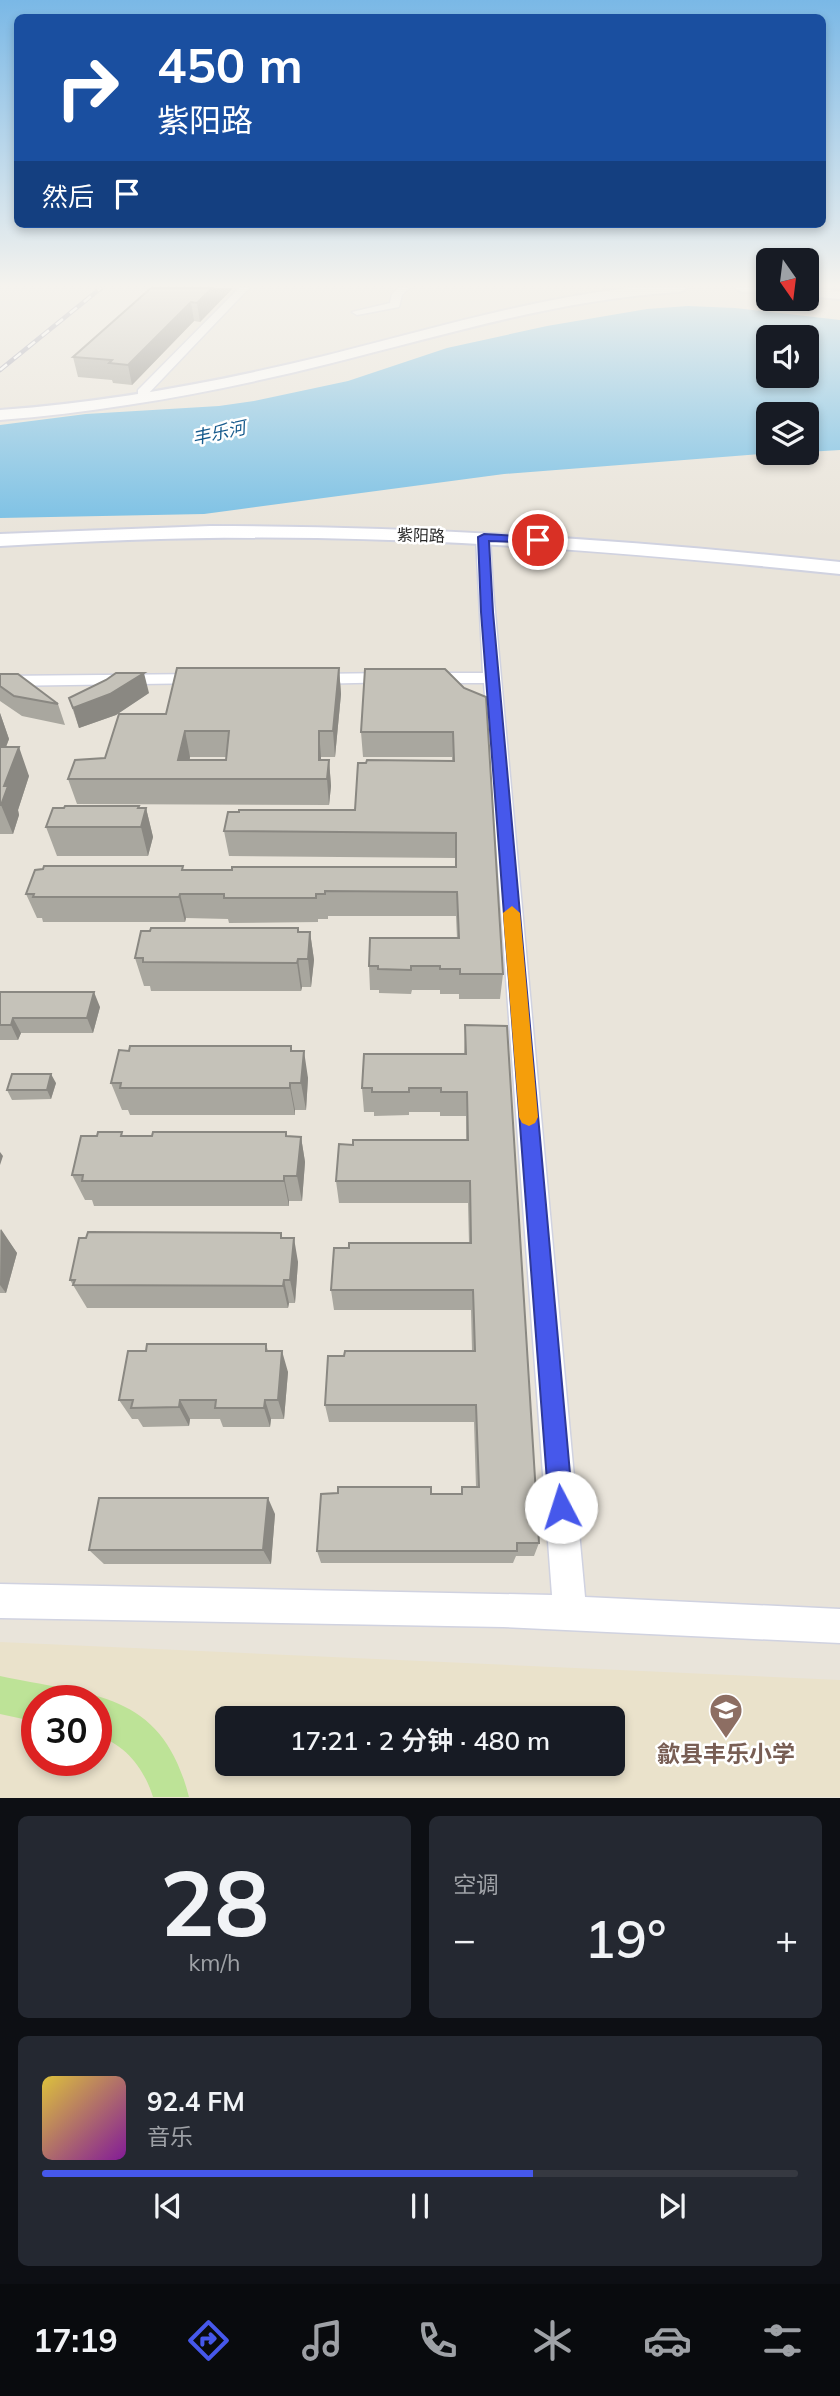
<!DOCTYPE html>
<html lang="zh">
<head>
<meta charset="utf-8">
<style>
  :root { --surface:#171b24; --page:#242831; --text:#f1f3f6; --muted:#9ea1a6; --line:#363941; --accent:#4658eb }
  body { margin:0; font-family:Mulish,"Noto Sans SC",sans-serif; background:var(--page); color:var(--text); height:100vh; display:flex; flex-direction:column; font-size:26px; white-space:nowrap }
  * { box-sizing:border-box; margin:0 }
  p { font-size:23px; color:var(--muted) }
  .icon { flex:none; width:38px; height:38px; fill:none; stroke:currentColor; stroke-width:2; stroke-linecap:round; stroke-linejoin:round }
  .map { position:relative; height:1798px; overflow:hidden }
  .details { display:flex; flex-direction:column; gap:18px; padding:18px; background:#0d0f14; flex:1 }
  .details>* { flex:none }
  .hud { position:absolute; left:14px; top:14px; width:812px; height:214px; border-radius:10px; box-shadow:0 4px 10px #0003; background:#1a4fa0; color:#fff; overflow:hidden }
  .needle { width:46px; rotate:166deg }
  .buttons { position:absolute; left:756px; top:248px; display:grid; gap:14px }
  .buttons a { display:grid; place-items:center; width:63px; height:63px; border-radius:10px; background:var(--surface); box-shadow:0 4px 10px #0003; font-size:35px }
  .speed { position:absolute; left:21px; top:1685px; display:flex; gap:14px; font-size:35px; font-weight:700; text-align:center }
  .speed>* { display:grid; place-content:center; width:91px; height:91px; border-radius:50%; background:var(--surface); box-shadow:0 4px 10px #0003; line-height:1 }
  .speed .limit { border:10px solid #d22; background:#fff; color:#111 }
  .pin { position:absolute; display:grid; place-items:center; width:60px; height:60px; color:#fff; margin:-30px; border:4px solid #fff; border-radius:50%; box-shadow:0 2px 7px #0007 }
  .me { position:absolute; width:77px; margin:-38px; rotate:355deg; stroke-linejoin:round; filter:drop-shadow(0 0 5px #0008) }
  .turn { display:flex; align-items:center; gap:24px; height:147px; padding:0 28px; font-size:32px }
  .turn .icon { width:91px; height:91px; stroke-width:2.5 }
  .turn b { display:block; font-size:49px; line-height:60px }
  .then { display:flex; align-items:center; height:66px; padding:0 28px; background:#0003; gap:14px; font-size:26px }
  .big { font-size:52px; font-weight:600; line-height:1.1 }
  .details .tile { flex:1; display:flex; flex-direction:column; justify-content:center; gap:10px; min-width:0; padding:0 24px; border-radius:10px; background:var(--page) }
  .details .dial { align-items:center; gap:0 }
  .dial b { font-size:91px; line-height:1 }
  .song { display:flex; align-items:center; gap:21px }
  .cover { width:84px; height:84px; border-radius:10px; background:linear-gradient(135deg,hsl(50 70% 55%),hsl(290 70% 35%)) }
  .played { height:7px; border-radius:4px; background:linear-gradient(90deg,var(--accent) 65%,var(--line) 65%) }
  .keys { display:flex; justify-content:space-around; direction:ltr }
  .heat { display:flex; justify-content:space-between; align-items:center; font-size:38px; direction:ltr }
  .details .tiles { flex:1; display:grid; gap:18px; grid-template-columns:1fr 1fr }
  .tile:last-child { grid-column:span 2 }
  .trip { position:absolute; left:215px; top:1706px; width:410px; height:70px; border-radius:10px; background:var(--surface); box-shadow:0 4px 10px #0003; font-weight:600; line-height:70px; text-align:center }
  .dock { display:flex; height:112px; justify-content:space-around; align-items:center; background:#090b0e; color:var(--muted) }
  .dock .icon { width:49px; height:49px }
  .dock .current { color:var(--accent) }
  .dock b { font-size:32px; color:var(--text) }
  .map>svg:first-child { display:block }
  .education { fill:#eae2cb; fill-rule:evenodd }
  .pitch { fill:#bde397 }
  .water { fill:#75bee4; fill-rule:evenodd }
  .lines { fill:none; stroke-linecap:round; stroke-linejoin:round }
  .street-casing { stroke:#d0d2e0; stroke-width:3 }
  .secondary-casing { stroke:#d0d2e0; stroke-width:4 }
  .street { fill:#fff; fill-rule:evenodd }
  .secondary { fill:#fff; fill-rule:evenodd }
  .rail-casing { stroke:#9e9fb1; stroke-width:4.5 }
  .rail { stroke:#fff; stroke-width:2.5; stroke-dasharray:9; stroke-linecap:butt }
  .wall { fill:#a9a79f; fill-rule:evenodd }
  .shaded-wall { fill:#8a8882 }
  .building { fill:#c5c2b9; stroke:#8a8882; stroke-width:2; fill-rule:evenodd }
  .route { fill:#4658eb; stroke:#2e3999; stroke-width:2 }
  .slow { fill:#f59e0b }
  .labels { text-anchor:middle; stroke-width:5; stroke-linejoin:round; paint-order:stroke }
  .far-street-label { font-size:16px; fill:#282828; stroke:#fff }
  .far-water-label { font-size:18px; font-style:italic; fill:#175b8d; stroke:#fff }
  .near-education-label { font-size:23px; font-weight:bold; fill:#785e54; stroke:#fff }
</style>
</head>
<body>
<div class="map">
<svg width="840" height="1798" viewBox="0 0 840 1798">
  <rect width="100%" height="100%" fill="#e9e4da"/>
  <path class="education" d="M0 1642 840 1680V1797L0 1798ZM37 1701H96V1760H37ZM228 1718H612V1764H228Z"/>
  <path class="pitch" d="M0 1676C92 1696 162 1690 189 1797H153C145 1770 125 1743 96 1736V1701H37V1722L0 1714Z"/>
  <path class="water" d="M688 306 735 308 840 320V450L807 452V415H768V453H774L504 474 204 514 0 518V425L86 414 219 406 254 401 348 381 447 348 547 326 647 309ZM768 338H807V376H768Z"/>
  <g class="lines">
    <defs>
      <path id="street" d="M239 288H249L146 396H138V390Z
        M398 288H409L402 295 399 307 357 315 352 312 390 303 392 294Z
        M483 533 490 537 493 590 585 1597 840 1609V1643L503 1627 0 1618V1584L552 1595 484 683H428L419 678 428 673H483L476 537Z
        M392 673 398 674 401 678 398 682 312 684 303 679 312 674Z
        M203 674 209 675 212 679 209 683 0 686V676Z"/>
      <path id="secondary" d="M629 288H687L680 292C559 299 445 335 328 364 220 391 111 411 0 420V410C110 402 217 382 324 356 425 331 526 300 629 288Z
        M735 288H768V293L742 292Z
        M807 288 840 291V299L807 296Z
        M210 526C421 526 630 540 840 562V574C666 556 492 541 317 538 211 536 106 540 0 546V534Z"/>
    </defs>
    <use href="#street" class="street-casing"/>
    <use href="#secondary" class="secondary-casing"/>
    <use href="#street" class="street"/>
    <use href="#secondary" class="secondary"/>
    <defs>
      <path id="rail" d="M0 370 101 288"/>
    </defs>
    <use href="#rail" class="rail-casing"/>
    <use href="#rail" class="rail"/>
  </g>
  <path class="wall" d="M151 288H233L200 322 194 321 132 385 113 383 112 380 78 377 73 357Z
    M339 668 341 694 335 757H321V760H329L331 786 329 805 77 804 68 779 105 758 166 714ZM190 757H226V760H190Z
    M445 669 503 974 500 999H459V994H440V990H412L411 994 379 993V990H370L369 966 457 938 456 916H328V919H318V922L229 923 228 919 186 918 185 922H43L42 918H37L26 894 183 866V870H194L455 867V858L229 856 224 831 355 810 452 761V757H363L361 732Z
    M0 674 58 704 65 725 22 716 0 701Z
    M149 693 116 715 79 728 69 698Z
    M0 713 9 739 6 747 29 776 18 810 19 815 13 834H0Z
    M139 806V808H146L153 837 148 856H57L46 827Z
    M299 932H310L314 960 311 987H302L301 991H151L150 986H144L135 958Z
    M0 992 100 1007 93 1033H21L18 1040H0Z
    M465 1025 539 1543 534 1556H516L513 1563H321L317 1551 431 1494H462V1487H476L474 1422H329L325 1405 344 1356 472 1351 471 1310H334L331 1290 349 1248 469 1243 468 1203H339L336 1181 353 1145 466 1140V1116H440V1112H409V1115L374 1116V1112H364L362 1088 464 1054Z
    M291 1046 292 1051 308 1078 306 1110H295V1115H130L128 1110H122L111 1083Z
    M56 1083 51 1099 12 1100 7 1090Z
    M286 1132 287 1136 301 1137 305 1162 302 1201H289V1206H94L92 1200H85L72 1175 124 1136Z
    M0 1229 17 1253 6 1293H0Z
    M283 1238 298 1262 295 1303H289L288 1308H87L70 1280Z
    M266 1344 268 1351 288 1372 284 1419H271L270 1427H223L220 1419H190L189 1426 143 1427 138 1419H132L119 1400 146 1351Z
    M275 1514 271 1564H104L89 1550Z"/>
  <path class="shaded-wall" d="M212 288H233L200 322 197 303Z
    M191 302 194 321 132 385 128 365Z
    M339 668 341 694 335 757 333 731Z
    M144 673 149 693 116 715 79 728 73 708Z
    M0 713 9 739 0 762Z
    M185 731 190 757 185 779 178 760Z
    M319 731 321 757V779L319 760Z
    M19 747 29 776 18 810 19 815 13 834 1 805 4 786Z
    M329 760 331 786 329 805 327 779Z
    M139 806 142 820 146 808 153 837 148 856 141 827Z
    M180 894 186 918 185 922 179 897Z
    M310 932 314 960 311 987 308 959Z
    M298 959 302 987 301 991 297 963Z
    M94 992 100 1007 93 1033 87 1018Z
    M13 1018 21 1033 18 1040 11 1025Z
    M304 1051 308 1078 306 1110 301 1083Z
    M51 1074 56 1083 51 1099 47 1090Z
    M290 1083 295 1110V1115L290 1088Z
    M301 1137 305 1162 302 1201 297 1176Z
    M0 1152 3 1156 0 1165Z
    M284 1176 289 1201V1206L284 1181Z
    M1 1229 17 1253 6 1293 0 1285Z
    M294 1238 298 1262 295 1303 290 1280Z
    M284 1280 289 1303 288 1308 283 1286Z
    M282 1351 288 1372 284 1419 278 1400Z
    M180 1400 190 1419 189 1426 179 1407Z
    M265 1400 271 1419 270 1427 264 1408Z
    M268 1498 275 1514 271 1564 263 1550Z"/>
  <path class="building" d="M151 288H212L197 303 191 302 128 365 109 363 112 360 73 357Z
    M177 668H339L333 731H319V760H329L327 779H68L75 760 105 758 119 714H166ZM185 731H229L226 760H178Z
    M365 669H445L464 688 486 697 503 974H460V969H440V966H411V970L378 969V966H369L370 938H459L457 892 325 891V894H316V898H224V894H180L179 897H33L34 894H26L35 870 43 869 44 866H183L182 870H232V867H456V833L224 831 228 812H239V810H355L358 763H366L367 760 454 761 453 732H361Z
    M116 673H144L110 694 73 708 69 698 106 680Z
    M0 674H18L58 704 14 696 0 686Z
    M0 747H19L4 786H8L1 805H0Z
    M65 806H139L138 808H146L141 827H46L53 808H64Z
    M151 928H298V932H310L308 959H298L297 963 143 962V958H135L141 931H150Z
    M0 992H94L87 1018H13L11 1025H0Z
    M465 1025 507 1026 539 1543H517V1551H317L321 1494 338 1493V1487H431V1494H462V1487H479L476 1405H325L328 1356H344L345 1351H475L473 1290H331L334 1248H349V1243H471L470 1181H336L339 1144 353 1145V1140H468L467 1092H441V1088H409V1092H372V1088H362L364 1054H466Z
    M130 1046H291V1051H304L301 1083H290V1088H120L121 1083H111L119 1050 129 1051Z
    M12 1074H51L47 1090H7Z
    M98 1132H122L121 1136H152L153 1132H286V1136L301 1137 297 1176H284V1181H82L83 1175H72L81 1136H97Z
    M88 1232 281 1233V1238H294L290 1280H284L283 1286 73 1285 75 1280H70L79 1238H86Z
    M147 1344H266V1351H282L278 1400H265L264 1408H215L216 1400H180L179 1407 131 1408 133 1400H119L128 1351H146Z
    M99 1498H268L263 1550H89Z"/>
  <linearGradient id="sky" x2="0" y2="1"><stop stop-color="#7ab8e6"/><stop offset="0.53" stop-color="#f5f3ee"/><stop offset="1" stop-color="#f5f3ee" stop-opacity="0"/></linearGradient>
  <rect width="840" height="539" fill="url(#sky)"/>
  <path class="route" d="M484 534 538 537 543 540 538 543 489 541 493 612 573 1507 570 1515 561 1519 553 1515 549 1507 481 612 478 537Z"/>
  <path class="slow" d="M512 906 520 913 538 1117 535 1123 529 1126 522 1123 519 1117 503 913Z"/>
  <defs>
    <symbol id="school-pin" viewBox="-11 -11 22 30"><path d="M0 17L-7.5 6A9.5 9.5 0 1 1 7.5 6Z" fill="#8d6e63" stroke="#fff"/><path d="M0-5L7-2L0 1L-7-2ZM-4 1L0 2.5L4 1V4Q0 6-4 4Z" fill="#fff"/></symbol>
  </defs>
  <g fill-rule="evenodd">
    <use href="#school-pin" x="707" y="1691" width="38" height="52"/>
  </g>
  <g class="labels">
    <g class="far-street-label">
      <text transform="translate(421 535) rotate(2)" y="6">紫阳路</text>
    </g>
    <g class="far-water-label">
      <text transform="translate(219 433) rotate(-12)" y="6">丰乐河</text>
    </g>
    <g class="near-education-label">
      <text x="726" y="1762">歙县丰乐小学</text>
    </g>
  </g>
</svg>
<div class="buttons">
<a><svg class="needle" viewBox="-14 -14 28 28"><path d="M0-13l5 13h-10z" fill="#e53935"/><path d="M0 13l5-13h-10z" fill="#9ea1a6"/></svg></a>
<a><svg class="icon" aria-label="sound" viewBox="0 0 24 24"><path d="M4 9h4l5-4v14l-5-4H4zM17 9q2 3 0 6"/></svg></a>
<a><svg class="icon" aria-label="layers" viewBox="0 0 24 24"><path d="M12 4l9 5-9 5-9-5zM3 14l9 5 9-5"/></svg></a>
</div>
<div class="speed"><div class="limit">30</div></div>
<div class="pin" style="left:538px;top:540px;background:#d93025"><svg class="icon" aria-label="arrive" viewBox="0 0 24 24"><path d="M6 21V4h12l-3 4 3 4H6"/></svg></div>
<svg class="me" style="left:561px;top:1507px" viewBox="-20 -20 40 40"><circle r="19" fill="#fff"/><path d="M0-13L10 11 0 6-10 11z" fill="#4658eb"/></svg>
<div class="trip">17:21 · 2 分钟 · 480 m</div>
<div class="hud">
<div class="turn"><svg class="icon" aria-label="right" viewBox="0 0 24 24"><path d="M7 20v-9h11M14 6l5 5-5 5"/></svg><div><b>450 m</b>紫阳路</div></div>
<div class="then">然后<svg class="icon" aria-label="arrive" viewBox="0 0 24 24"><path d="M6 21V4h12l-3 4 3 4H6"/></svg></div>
</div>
</div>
<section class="details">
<div class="tiles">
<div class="tile dial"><b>28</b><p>km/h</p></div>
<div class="tile"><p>空调</p>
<div class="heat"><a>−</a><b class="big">19°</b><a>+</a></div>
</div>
<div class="tile">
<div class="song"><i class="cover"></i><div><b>92.4 FM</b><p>音乐</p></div></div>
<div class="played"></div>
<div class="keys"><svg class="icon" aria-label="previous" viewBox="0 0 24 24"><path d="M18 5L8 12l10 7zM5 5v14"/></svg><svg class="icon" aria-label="pause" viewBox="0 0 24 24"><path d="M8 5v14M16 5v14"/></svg><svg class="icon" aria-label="next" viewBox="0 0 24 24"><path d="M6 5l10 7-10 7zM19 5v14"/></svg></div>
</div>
</div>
</section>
<nav class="dock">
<b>17:19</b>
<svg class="icon current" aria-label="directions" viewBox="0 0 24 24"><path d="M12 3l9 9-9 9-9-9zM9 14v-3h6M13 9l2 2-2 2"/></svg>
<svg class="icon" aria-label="music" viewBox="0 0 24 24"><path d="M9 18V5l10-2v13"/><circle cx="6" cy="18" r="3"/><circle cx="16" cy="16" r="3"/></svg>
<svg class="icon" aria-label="phone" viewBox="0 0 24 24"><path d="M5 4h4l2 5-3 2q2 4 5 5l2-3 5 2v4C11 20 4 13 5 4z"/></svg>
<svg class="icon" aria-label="climate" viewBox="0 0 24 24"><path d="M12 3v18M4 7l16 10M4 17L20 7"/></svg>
<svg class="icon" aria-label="car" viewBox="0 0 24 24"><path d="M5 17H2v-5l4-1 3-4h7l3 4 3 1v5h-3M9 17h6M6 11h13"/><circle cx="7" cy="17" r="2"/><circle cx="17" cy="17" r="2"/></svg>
<svg class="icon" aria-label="filters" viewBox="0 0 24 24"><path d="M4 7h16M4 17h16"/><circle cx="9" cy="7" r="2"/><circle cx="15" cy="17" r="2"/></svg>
</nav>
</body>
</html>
